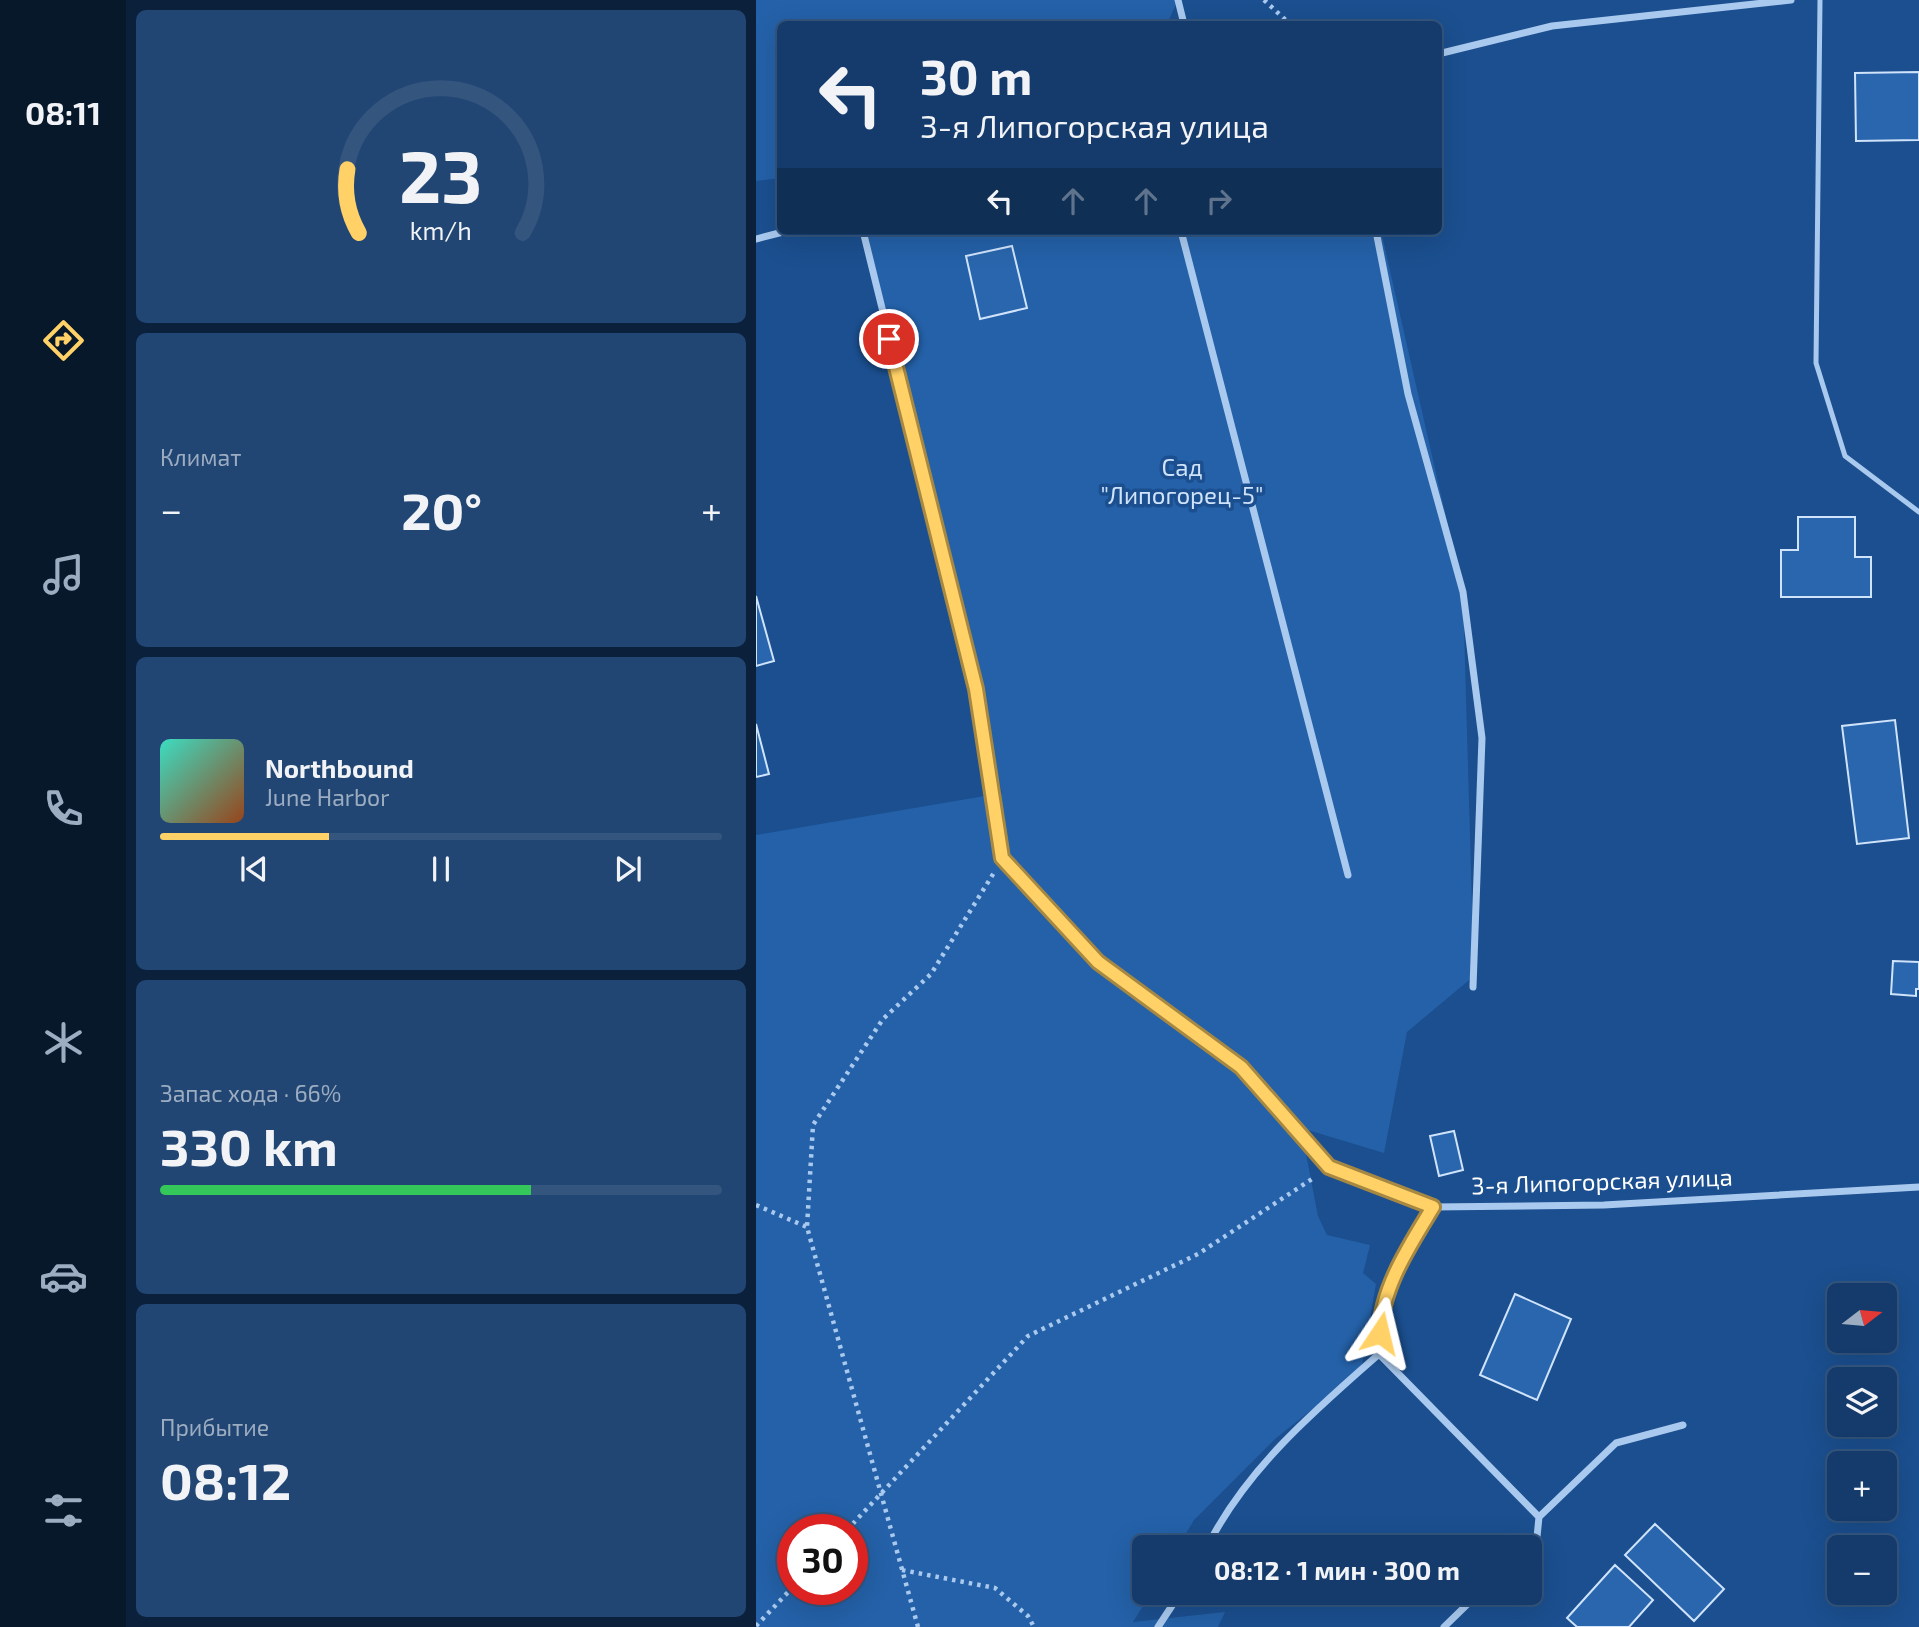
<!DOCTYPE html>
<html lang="ru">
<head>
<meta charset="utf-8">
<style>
  :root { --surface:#143b6b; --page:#214673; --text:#f1f3f6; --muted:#9dadc1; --line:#33557e; --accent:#ffd166 }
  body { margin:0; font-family:"Exo 2",sans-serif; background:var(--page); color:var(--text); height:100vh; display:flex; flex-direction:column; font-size:26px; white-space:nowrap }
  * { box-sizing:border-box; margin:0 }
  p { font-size:23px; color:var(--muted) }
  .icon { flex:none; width:38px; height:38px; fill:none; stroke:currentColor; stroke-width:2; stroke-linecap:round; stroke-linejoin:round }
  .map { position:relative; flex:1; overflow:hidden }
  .side { display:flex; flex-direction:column; gap:10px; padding:10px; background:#0b203b; width:630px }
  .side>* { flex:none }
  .hud { position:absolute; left:21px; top:21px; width:665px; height:214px; border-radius:10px; box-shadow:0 7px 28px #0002,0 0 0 2px var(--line); background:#143b6b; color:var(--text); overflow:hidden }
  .needle { width:46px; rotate:74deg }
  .tools { position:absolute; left:1071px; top:1283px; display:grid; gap:14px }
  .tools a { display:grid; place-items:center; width:70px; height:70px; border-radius:10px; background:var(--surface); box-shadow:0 7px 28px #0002,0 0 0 2px var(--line); font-size:35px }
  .speed { position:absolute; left:21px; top:1514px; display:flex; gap:14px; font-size:35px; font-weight:700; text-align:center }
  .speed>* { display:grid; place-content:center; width:91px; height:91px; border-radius:50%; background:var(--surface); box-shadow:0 7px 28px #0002,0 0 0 2px var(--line); line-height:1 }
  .speed .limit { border:10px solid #d22; background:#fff; color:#111 }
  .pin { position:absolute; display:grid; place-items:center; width:60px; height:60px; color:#fff; margin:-30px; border:4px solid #fff; border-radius:50%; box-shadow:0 2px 7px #0007 }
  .me { position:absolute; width:77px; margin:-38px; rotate:10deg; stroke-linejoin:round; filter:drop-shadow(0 0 5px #0008) }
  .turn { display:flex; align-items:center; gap:24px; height:147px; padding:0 28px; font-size:32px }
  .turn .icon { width:91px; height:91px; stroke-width:2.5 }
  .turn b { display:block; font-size:49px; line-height:60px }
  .lanes { display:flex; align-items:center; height:66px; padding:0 28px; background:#0003; justify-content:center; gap:35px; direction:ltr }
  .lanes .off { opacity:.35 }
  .big { font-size:52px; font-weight:700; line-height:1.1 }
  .side .widget { flex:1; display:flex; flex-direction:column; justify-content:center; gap:10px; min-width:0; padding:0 24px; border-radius:10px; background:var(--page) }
  .side .dial { align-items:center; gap:0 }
  .dial svg { height:182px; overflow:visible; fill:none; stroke:var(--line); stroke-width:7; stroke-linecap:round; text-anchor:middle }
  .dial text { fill:var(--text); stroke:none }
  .song { display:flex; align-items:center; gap:21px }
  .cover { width:84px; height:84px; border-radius:10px; background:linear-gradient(135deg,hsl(170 70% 55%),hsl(20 70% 35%)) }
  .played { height:7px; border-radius:4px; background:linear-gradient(90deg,var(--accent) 30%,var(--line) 30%) }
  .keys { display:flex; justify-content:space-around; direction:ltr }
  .heat { display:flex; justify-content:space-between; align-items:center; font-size:38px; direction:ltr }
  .charge { height:10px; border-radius:5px; background:linear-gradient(90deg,#34c759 66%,var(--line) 0) }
  .trip { position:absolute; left:376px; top:1535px; width:410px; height:70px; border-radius:10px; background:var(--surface); box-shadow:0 7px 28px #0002,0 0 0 2px var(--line); font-weight:700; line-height:70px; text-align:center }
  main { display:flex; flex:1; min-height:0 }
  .tab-bar { display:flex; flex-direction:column; width:126px; justify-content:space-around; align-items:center; background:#08182b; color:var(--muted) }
  .tab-bar .icon { width:49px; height:49px }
  .tab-bar .active { color:var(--accent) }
  .tab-bar b { font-size:32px; color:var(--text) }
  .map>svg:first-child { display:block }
  .green { fill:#2461a8; fill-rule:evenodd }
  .building { fill:#2a66ad; stroke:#cfe3fa; stroke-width:2 }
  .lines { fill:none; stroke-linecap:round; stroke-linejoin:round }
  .path { stroke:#a9c9ee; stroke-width:4.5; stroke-dasharray:3.5 5; stroke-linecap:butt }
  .service { stroke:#a9c9ee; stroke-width:5 }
  .minor { stroke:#a9c9ee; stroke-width:7 }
  .route-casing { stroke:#a68842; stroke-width:18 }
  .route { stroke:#ffd166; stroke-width:12 }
  .labels { text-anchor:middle; stroke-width:7; stroke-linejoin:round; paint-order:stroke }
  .park-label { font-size:24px; fill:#cfe3fa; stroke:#1b4f8f }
  .street-label { font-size:24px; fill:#fff; stroke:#1b4f8f }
</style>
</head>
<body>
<main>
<nav class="tab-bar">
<b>08:11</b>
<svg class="icon active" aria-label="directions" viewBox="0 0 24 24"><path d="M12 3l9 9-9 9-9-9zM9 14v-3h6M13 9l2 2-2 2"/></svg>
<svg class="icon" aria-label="music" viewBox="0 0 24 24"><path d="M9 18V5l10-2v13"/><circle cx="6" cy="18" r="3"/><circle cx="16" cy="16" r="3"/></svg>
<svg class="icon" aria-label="phone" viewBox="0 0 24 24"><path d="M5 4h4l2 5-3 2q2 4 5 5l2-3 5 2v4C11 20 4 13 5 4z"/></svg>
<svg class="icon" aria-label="climate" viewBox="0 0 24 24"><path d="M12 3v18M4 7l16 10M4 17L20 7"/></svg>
<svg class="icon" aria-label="car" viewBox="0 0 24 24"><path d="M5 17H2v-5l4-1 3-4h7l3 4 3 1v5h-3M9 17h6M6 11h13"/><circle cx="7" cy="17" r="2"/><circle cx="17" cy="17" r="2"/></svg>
<svg class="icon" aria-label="filters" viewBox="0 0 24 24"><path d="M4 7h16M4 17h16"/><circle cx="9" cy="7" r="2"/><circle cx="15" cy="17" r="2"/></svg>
</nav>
<section class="side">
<div class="widget dial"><svg viewBox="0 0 100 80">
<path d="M14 69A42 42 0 1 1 86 69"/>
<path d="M14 69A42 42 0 0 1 9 41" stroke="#ffd166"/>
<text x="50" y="56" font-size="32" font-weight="700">23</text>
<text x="50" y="72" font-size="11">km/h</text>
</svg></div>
<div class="widget"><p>Климат</p>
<div class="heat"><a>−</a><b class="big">20°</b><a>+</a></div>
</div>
<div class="widget">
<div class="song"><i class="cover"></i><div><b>Northbound</b><p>June Harbor</p></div></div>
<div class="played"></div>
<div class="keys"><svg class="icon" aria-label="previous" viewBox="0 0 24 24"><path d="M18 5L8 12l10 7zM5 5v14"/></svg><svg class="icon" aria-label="pause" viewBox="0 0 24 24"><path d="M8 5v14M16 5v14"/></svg><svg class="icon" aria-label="next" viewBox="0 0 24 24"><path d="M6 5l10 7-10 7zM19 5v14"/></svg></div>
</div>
<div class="widget"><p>Запас хода · 66%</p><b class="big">330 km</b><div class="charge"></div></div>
<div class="widget"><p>Прибытие</p><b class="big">08:12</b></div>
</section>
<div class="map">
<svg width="1163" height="1627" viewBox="0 0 1163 1627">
  <rect width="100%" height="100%" fill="#1b4f8f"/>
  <path class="green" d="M0 0H420L421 2 411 24H24V178L0 181Z
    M107 231H625L707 592 718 976 651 1032 628 1153 545 1128 562 1216 571 1235 614 1245 607 1273 620 1284 605 1370 519 1439 438 1520 422 1547H388V1592L395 1593 377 1622 469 1612 462 1627H0V835L246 793ZM37 1530H96V1589H37Z"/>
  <path class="building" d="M1163 72V140L1100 141 1099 73Z
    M256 246 271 308 224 319 210 256Z
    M1042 517H1099V557H1115V597H1025V550H1042Z
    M0 596 18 661 0 666Z
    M1139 720 1153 838 1101 844 1086 726Z
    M0 724 13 774 0 777Z
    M1137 961 1163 962V989H1160V996L1135 994Z
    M698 1131 707 1170 683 1176 674 1136Z
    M759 1294 815 1319 781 1400 724 1375Z
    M899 1524 968 1589 938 1621 869 1555Z
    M859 1565 897 1600 873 1627H821L811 1618Z"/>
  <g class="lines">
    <path class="path" d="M508 0 534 24
      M0 1205 51 1227
      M91 1530 272 1336 442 1254 559 1177
      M146 1570 239 1588 272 1616 278 1627
      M0 1626 37 1587
      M162 1627 51 1227 57 1125 127 1019 175 974 239 871"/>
    <path class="service" d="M1064 0 1060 363 1089 456 1163 512"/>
    <path class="minor" d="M422 0 428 24
      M682 54 796 26 1035 0
      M107 231 220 689 246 858 342 962 485 1067 573 1167 677 1207 848 1205 1163 1187
      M425 231 592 875
      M620 231 652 394 707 592 726 738 717 987
      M0 239 31 231
      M677 1207 650 1251 625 1313 623 1354 783 1517
      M451 1547C491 1468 558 1411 623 1354
      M771 1547 781 1537 783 1517 860 1443 927 1425
      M402 1627 425 1592
      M688 1627 724 1592"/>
  </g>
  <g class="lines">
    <defs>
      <path id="route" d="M133 339 220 689 246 858 342 962 485 1067 573 1167 677 1207C654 1245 625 1288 624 1333"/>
    </defs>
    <use href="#route" class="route-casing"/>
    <use href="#route" class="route"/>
  </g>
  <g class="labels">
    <g class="park-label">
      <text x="426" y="476">Сад<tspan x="426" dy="28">"Липогорец-5"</tspan></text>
    </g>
    <g class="street-label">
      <text transform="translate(846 1182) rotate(-2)" y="8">3-я Липогорская улица</text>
    </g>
  </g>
</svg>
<div class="tools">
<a><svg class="needle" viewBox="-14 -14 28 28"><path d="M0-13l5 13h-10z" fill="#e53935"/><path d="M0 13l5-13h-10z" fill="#9dadc1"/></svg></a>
<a><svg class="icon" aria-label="layers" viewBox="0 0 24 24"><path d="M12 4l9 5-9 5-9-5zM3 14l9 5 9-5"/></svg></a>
<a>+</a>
<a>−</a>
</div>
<div class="speed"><div class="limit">30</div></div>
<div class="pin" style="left:133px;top:339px;background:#d93025"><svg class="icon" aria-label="arrive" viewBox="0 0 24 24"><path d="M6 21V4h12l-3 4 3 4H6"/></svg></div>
<svg class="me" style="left:624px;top:1333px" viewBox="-20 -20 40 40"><path d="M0-17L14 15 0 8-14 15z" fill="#ffd166" stroke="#fff" stroke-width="4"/></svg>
<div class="trip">08:12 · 1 мин · 300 m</div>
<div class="hud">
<div class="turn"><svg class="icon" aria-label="left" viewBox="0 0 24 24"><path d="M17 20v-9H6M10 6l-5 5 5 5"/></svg><div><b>30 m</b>3-я Липогорская улица</div></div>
<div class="lanes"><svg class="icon" aria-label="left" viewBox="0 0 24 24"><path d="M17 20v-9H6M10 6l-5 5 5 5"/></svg><svg class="icon off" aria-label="ahead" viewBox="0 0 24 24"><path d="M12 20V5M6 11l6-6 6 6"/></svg><svg class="icon off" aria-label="ahead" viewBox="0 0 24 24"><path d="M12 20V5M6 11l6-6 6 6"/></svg><svg class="icon off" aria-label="right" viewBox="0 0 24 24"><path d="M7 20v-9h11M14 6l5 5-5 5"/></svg></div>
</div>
</div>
</main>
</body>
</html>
